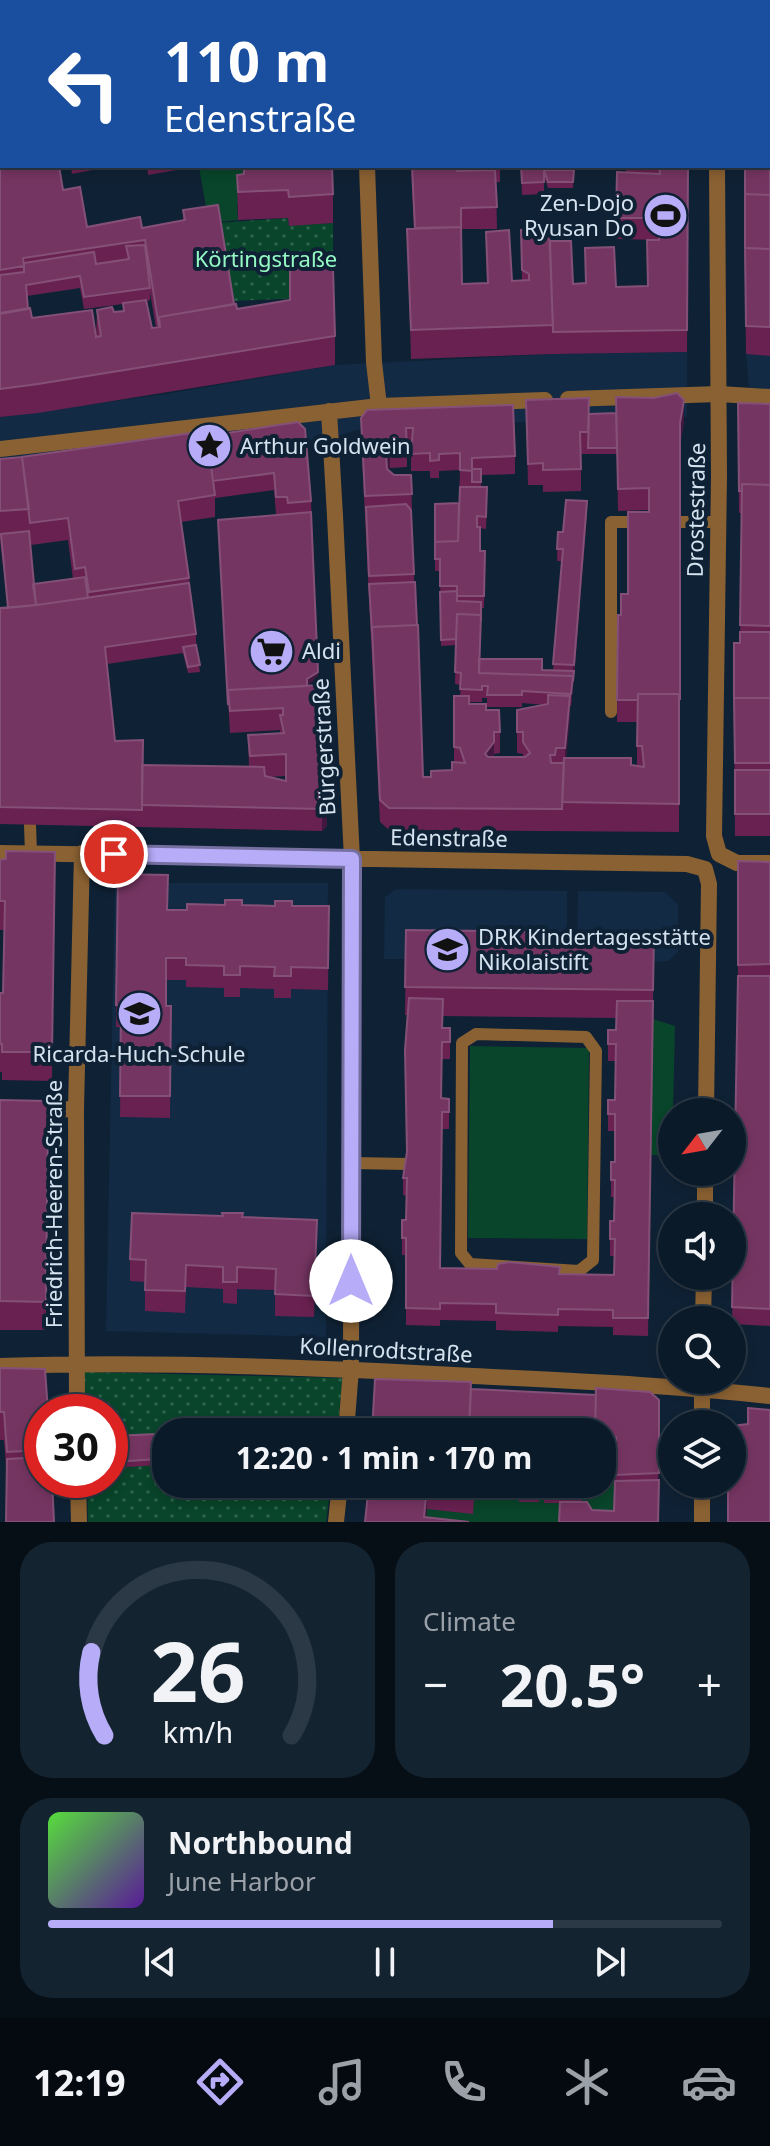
<!DOCTYPE html>
<html lang="en">
<head>
<meta charset="utf-8">
<style>
  :root { --surface:#0b1a28; --page:#142330; --text:#f1f3f6; --muted:#9aa1a8; --line:#2b3845; --accent:#b6acf8 }
  body { margin:0; font-family:"Noto Sans",sans-serif; background:var(--page); color:var(--text); height:100vh; display:flex; flex-direction:column; font-size:30px; white-space:nowrap }
  * { box-sizing:border-box; margin:0 }
  p { font-size:26px; color:var(--muted) }
  .icon { flex:none; width:44px; height:44px; fill:none; stroke:currentColor; stroke-width:2; stroke-linecap:round; stroke-linejoin:round }
  .map { position:relative; height:1522px; overflow:hidden }
  .details { display:flex; flex-direction:column; gap:20px; padding:20px; background:#060e16; flex:1 }
  .details>* { flex:none }
  .banner { position:absolute; left:0px; top:0px; width:770px; height:168px; box-shadow:0 4px 12px #0003,0 0 0 2px var(--line); background:#1a4fa0; color:#fff; overflow:hidden }
  .needle { width:52px; rotate:239deg }
  .fabs { position:absolute; left:658px; top:1098px; display:grid; gap:16px }
  .fabs a { display:grid; place-items:center; width:88px; height:88px; border-radius:50%; background:var(--surface); box-shadow:0 4px 12px #0003,0 0 0 2px var(--line); font-size:40px }
  .speed { position:absolute; left:24px; top:1394px; display:flex; gap:16px; font-size:40px; font-weight:700; text-align:center }
  .speed>* { display:grid; place-content:center; width:104px; height:104px; border-radius:50%; background:var(--surface); box-shadow:0 4px 12px #0003,0 0 0 2px var(--line); line-height:1 }
  .speed .limit { border:12px solid #d22; background:#fff; color:#111 }
  .pin { position:absolute; display:grid; place-items:center; width:68px; height:68px; color:#fff; margin:-34px; border:4px solid #fff; border-radius:50%; box-shadow:0 2px 8px #0007 }
  .me { position:absolute; width:88px; margin:-44px; rotate:0deg; stroke-linejoin:round; filter:drop-shadow(0 0 6px #0008) }
  .turn { display:flex; align-items:center; gap:28px; height:168px; padding:0 32px; font-size:36px }
  .turn .icon { width:104px; height:104px; stroke-width:2.5 }
  .turn b { display:block; font-size:56px; line-height:68px }
  .big { font-size:60px; font-weight:700; line-height:1.1 }
  .details .card { flex:1; display:flex; flex-direction:column; justify-content:center; gap:12px; min-width:0; padding:0 28px; border-radius:32px; background:var(--page) }
  .details .dial { align-items:center; gap:0 }
  .dial svg { height:208px; overflow:visible; fill:none; stroke:var(--line); stroke-width:7; stroke-linecap:round; text-anchor:middle }
  .dial text { fill:var(--text); stroke:none }
  .song { display:flex; align-items:center; gap:24px }
  .cover { width:96px; height:96px; border-radius:12px; background:linear-gradient(135deg,hsl(110 70% 55%),hsl(270 70% 35%)) }
  .played { height:8px; border-radius:4px; background:linear-gradient(90deg,var(--accent) 75%,var(--line) 75%) }
  .keys { display:flex; justify-content:space-around; direction:ltr }
  .heat { display:flex; justify-content:space-between; align-items:center; font-size:44px; direction:ltr }
  .details .tiles { flex:1; display:grid; gap:20px; grid-template-columns:1fr 1fr }
  .card:last-child { grid-column:span 2 }
  .trip { position:absolute; left:152px; top:1418px; width:464px; height:80px; border-radius:32px; background:var(--surface); box-shadow:0 4px 12px #0003,0 0 0 2px var(--line); font-weight:700; line-height:80px; text-align:center }
  .dock { display:flex; height:128px; justify-content:space-around; align-items:center; background:#040a10; color:var(--muted) }
  .dock .icon { width:56px; height:56px }
  .dock .selected { color:var(--accent) }
  .dock b { font-size:36px; color:var(--text) }
  .map>svg:first-child { display:block }
  .built { fill:#122a43 }
  .park { fill:url(#park-dots) }
  .garden { fill:#08452a }
  .lines { fill:none; stroke-linecap:round; stroke-linejoin:round }
  .service { stroke:#8a6132; stroke-width:12 }
  .pedestrian { stroke:#8a6132; stroke-width:16 }
  .minor { stroke:#8a6132; stroke-width:16 }
  .wall { fill:#692151; fill-rule:evenodd }
  .shaded-wall { fill:#40183f }
  .building { fill:#753562; stroke:#845078; stroke-width:2 }
  .route-casing { stroke:#7670a1; stroke-width:20 }
  .route { stroke:#b6acf8; stroke-width:14 }
  .labels { text-anchor:middle; stroke-width:8; stroke-linejoin:round; paint-order:stroke }
  .poi-label { font-size:22px; fill:#d5e2ef; stroke:#0f2235; text-anchor:start }
  .park-label { font-size:22px; fill:#95fac3; stroke:#0f2235 }
  .street-label { font-size:22px; fill:#d5e2ef; stroke:#0f2235 }
</style>
</head>
<body>
<div class="map">
<svg width="770" height="1522" viewBox="0 0 770 1522">
  <defs>
    <pattern id="park-dots" width="8" height="8" patternUnits="userSpaceOnUse" patternTransform="scale(2)"><rect width="8" height="8" fill="#08452a"/><path d="M2 2h.1M6 6h.1" fill="none" stroke="#2b6049" stroke-width="1.8" stroke-linecap="round"/></pattern>
  </defs>
  <rect width="100%" height="100%" fill="#0f2235"/>
  <path class="built" d="M687 352V417L367 427 305 446 0 488V417L166 394 335 365 553 354Z
    M746 354 770 356V425H738L750 396Z
    M115 883H328L326 1337 106 1331Z
    M396 889 567 891V942L509 1017 405 1015 406 959H384L385 897Z
    M578 891 665 892 678 905V952L668 961 654 962 653 1019 552 1017 577 950Z"/>
  <path class="park" d="M288 218 289 225 333 223V297L231 301 218 223Z
    M83 1372 343 1378 337 1432H166V1484H331L326 1522H88L87 1480H110V1412H85Z"/>
  <path class="garden" d="M188 166H267L244 203 237 204 238 220 209 223 199 167Z
    M653 1019 675 1026 672 1155H650Z
    M470 1046 589 1048 587 1239 468 1238Z
    M602 1466H616L614 1522H426L427 1484H602Z"/>
  <g class="lines">
    <path class="service" d="M680 522H719
      M611 712V522H642
      M30 825 31 853
      M476 1034 586 1037 596 1051 593 1260 579 1271 470 1264 461 1253 462 1043Z
      M352 1163 407 1164"/>
    <path class="pedestrian" d="M361 0V2
      M367 166 374 362 379 406
      M568 399 719 394 770 397
      M329 411 335 516
      M0 449 379 406 545 400"/>
    <path class="minor" d="M717 0V2
      M717 166 719 475 714 836 719 854 737 863H770
      M335 516 352 859 351 1369 346 1432
      M0 853 687 864 705 869 709 884 706 1112
      M0 1111 76 1109
      M705 1216V1172
      M703 1320 704 1276
      M0 1366C158 1361 316 1367 473 1376 572 1381 671 1385 770 1396
      M77 1412 76 1109 82 853
      M702 1424V1380
      M78 1480 79 1522
      M336 1522 340 1484
      M702 1522V1484"/>
  </g>
  <path class="wall" d="M0 0H326V2H2V7L0 9Z
    M621 0H690V2H623Z
    M770 0V356L746 354 744 166H768V2Z
    M2 53V90L0 88V55Z
    M0 163 63 190 87 227 142 228 183 221V210L237 309 335 336V365L38 413 0 417ZM80 288 84 309 123 304V311L114 312 97 310 96 337 32 318 28 309 27 296ZM150 292 156 328H152L147 301 150 300Z
    M71 166H103V168L72 174Z
    M147 166H188V168L148 175Z
    M411 166H500V182H496L497 229H461L462 284 487 283 486 232 512 281H522L521 230 550 241 573 284 585 283V248L616 287 647 286 658 240 616 239 617 172 626 173V166H688L687 352 553 354 411 359 407 229H414Z
    M521 166 544 170H574L573 188H548L544 176V194L522 195Z
    M237 175 333 194V223L289 226 288 218 238 220Z
    M526 400 589 414 684 422 680 444 679 832 389 830 380 822 361 435V418L367 410 515 456V474L481 475V487L487 499 486 529 480 528V551H485L484 608H481L480 659 542 670H553L562 561H557L558 532H563L587 513 574 677 571 706H570L566 758 637 766V722H617L618 615H621L628 594 649 510 618 511 617 454H581V491L543 492V485H528ZM407 445H411V471H430V478H439V471L460 470 459 503 435 504V571H440L441 646 456 645 455 684 461 685 460 696H454V762L452 770 431 777H423L411 511H412L411 475H394L388 470 390 468 407 467ZM482 698H487V707H522V703L546 705 517 710V753L523 754V757H494V754L500 753V732L486 710 469 704V702H482Z
    M738 403 770 404V836H735L734 698 740 643 742 513H739Z
    M298 422 311 501 318 678 307 685 327 826 322 831 0 824V608H8L0 540V459L207 436ZM274 490 276 514H283L218 520 230 733 280 730V733L248 735 249 767 143 765 115 741 107 664 183 653 188 673 200 672 196 645V634L189 578 181 522 215 517V498ZM68 540 73 579 34 584 31 545ZM286 776V781L269 777Z
    M55 852 52 1081 2 1080V1072H0V993H3L4 930H0V860Z
    M738 861 770 862V1326L732 1324 738 977Z
    M118 874 168 910H187L242 905 329 906 328 990 291 989V998H274V989L240 988V997H224V988L186 987V980H166V1006H171L170 1118 120 1117 121 1027H116Z
    M406 930 654 933 648 1336 613 1335V1327L558 1326V1332L496 1330V1321L440 1320V1326L406 1325V1255H402V1238L406 1220 407 1196 403 1195V1178L407 1154V1015H405ZM443 1016 616 1018V1030L608 1044V1061H616L615 1100 608 1114V1131H615V1162H611V1197H614V1221L610 1239V1256H614V1275L560 1274 440 1268 442 1129H449V1099L441 1098 442 1059H450V1028H442Z
    M0 1100 48 1101 46 1330H0Z
    M243 1217 317 1242 314 1317 275 1316V1290L237 1289V1304L223 1303V1289L186 1287 185 1313 145 1311V1282L130 1281V1259Z
    M0 1368 42 1412V1480L7 1479 4 1440H0Z
    M471 1389 659 1400 658 1522H559L560 1503H544V1484H582V1502L592 1510 614 1511 615 1466H602V1432H372Z
    M156 1434 158 1465 114 1468 113 1436Z
    M369 1484H475L473 1514 427 1509 365 1522Z
    M519 1484H539V1502H519Z"/>
  <path class="shaded-wall" d="M2 94V106L0 109V97Z
    M684 400V422L680 444V423Z
    M390 450V468L386 472V454Z
    M587 501V513L571 706V694Z
    M318 672V678L307 685V679Z
    M570 696V718L565 770V748Z
    M494 742V763L485 754Z
    M327 805V826L322 831V809Z
    M317 1220V1242L314 1317V1296Z
    M427 1487V1509L426 1522H424Z"/>
  <path class="building" d="M44 0H85V2H44Z
    M116 0H171V2H117Z
    M172 0H217L218 2H172Z
    M282 0H326V2H282Z
    M405 0H496V2H405Z
    M502 0H574V2H502Z
    M642 0H690V2H643Z
    M747 0H770V61H768V2H747Z
    M2 53V78L0 76V55Z
    M768 71 770 72V131H768Z
    M768 131H770V195L745 194V198V166H768Z
    M0 163H2V166H59L63 190 80 187 87 227 140 217 142 228 185 220 183 210 218 205 234 304 159 317V327L145 240 23 258 24 266 0 270Z
    M244 166H332L333 194 289 197 288 190 238 192 237 175 244 174Z
    M412 166H456L457 171 495 170 497 207 461 208V227L415 228Z
    M521 166H544V182L522 183Z
    M659 166H688L687 330 553 332 550 241H571L573 284 586 283 585 248 614 247 616 287 648 286 647 240H659L660 218H616L617 172 660 174Z
    M544 170H574L573 182H548Z
    M745 194 770 195V249L745 248Z
    M461 227 462 284 488 283 486 232 509 230 512 281 529 280V274L522 270 521 230 549 229 553 325 411 330 407 229Z
    M145 245 150 288 84 297 80 276 26 285 28 309 0 314V275L24 272V263L94 252 96 264 129 259 126 246Z
    M745 248 770 249V327L746 326Z
    M333 268 335 336 38 384 0 389V313L30 308 32 318 92 310 96 337 101 336 97 310 112 307 114 312 124 311 123 303 146 300 152 328 160 327 159 317 236 304 237 309 290 300V269Z
    M677 393 684 400 680 423V700L679 694H638V700H617L618 615H621V594H628V512H649V488L618 489 616 397 654 398Z
    M589 398 588 432H580L581 469 543 470V463L528 464 526 400Z
    M738 403 770 404V485L742 484V491H739Z
    M513 405 515 456 472 458V471L460 470V453L439 454V460L430 461V453L411 454 413 428H406L407 450H390L386 454 387 469 394 475H411L412 494 365 496 361 418 367 410Z
    M616 413 617 448H588L589 414Z
    M298 422 305 429 311 501 288 503 287 497H276L274 473 213 481 207 436Z
    M206 431 215 495 178 501 189 578 89 592 85 567 75 569 68 518 30 523 22 457H21Z
    M22 457 29 509 0 511V459Z
    M472 469H481V482H472Z
    M742 484 770 485V626L740 625Z
    M460 487H487L486 517 477 516V527H480V551H485L484 596H457V586H440V559H435V542L458 541Z
    M566 500 587 501 574 665 553 664 563 549H557L558 532H563Z
    M459 503 458 541 435 542V544V504Z
    M406 504 411 510 414 574 369 576 366 507Z
    M311 512 318 672 307 679V686L228 690V705L218 520Z
    M29 531 36 605 8 608 1 534Z
    M85 577 88 598 36 605 33 584Z
    M415 582 417 625 372 627V632L369 584Z
    M189 583 196 634 105 647 115 741 143 740 142 810 0 807V608L37 605Z
    M457 591V601L481 602V621V615L457 614 456 639 441 640 440 592Z
    M457 614 481 615 479 673 573 676 571 694 522 691V695H487L488 686H482V690L460 689 461 673 455 672Z
    M418 625 423 777H431V771L452 770V762L465 763 460 748 454 747V696H469V704H486V710H499L500 732H494V742L485 754 488 757H525L530 753 523 742V732H517V710L548 704V695L570 696 565 748H556L555 755H550L551 763H564L562 809 389 808 380 800 372 627Z
    M740 632H770V698H734V643H740Z
    M196 645 200 665 188 667 183 647Z
    M479 659H542V670L574 671 573 681V676L479 673Z
    M321 685 327 805 322 809 142 805V765L264 767 265 776 286 781V754L250 756 248 735 284 733 280 715H283V708L230 711 228 690Z
    M638 694H679V804L562 802 564 758H631V765L644 767 642 746H637Z
    M734 698H770V763H735Z
    M735 770H770V814H735Z
    M6 851 55 852 52 1052H2V1044H0V993H3L5 901H0V860L6 859Z
    M738 861 770 862V964L738 965Z
    M118 874 168 875 167 910H187V904L225 905V900H242V905L275 906V901H292V906H329L328 968 291 967V976H274L275 967 240 966V975H224V966L186 965V958H166V1006H171L170 1096H120L121 1005H116Z
    M406 930 654 933 653 990 405 987Z
    M738 976H770V1309L732 1307Z
    M409 998 443 999 442 1028H450V1042H442L441 1098 449 1099V1112H442L440 1268 497 1269 498 1264 509 1262 560 1267 559 1274 614 1275 615 1239H610V1221H614L615 1180H611V1162H615V1114H608V1100H615L616 1044H608V1030H616L617 1001H653L648 1318H613V1310L558 1309V1315L496 1313V1304L440 1303V1309L406 1308V1238H402V1220H406L407 1178H403L407 1152 405 1050Z
    M0 1100 48 1101 46 1302 0 1301Z
    M132 1213 223 1216 222 1213H243L242 1217 317 1220 314 1296 275 1294 276 1269 237 1267V1282H223V1267L186 1265 185 1291 145 1290 146 1260 130 1259Z
    M0 1368 45 1369 48 1412H42V1450L7 1452 4 1412H0Z
    M375 1379 471 1382 469 1430 433 1427V1422L418 1421V1432H372Z
    M596 1388 650 1392 659 1400V1473L615 1475 616 1437 602 1438V1432H595Z
    M471 1389 596 1395 595 1432H546V1424L541 1423V1432H469Z
    M748 1408 770 1410V1522H728V1484H732V1426L748 1424Z
    M156 1434 158 1459 114 1462 113 1436Z
    M42 1457V1480H52L54 1522H6L7 1459Z
    M659 1480 658 1522H559L560 1502H587L592 1510 614 1511 615 1481Z
    M369 1484H474L473 1492 427 1487 424 1517 469 1522H365Z"/>
  <g class="lines">
    <defs>
      <path id="route" d="M114 854 352 859 351 1281"/>
    </defs>
    <use href="#route" class="route-casing"/>
    <use href="#route" class="route"/>
  </g>
  <defs>
    <symbol id="stadium-disc" viewBox="-11 -11 22 22"><circle r="9.5" fill="#b6acf8" stroke="#0f2235"/><path d="M0-5a6.5 5 0 1 0 0 10a6.5 5 0 1 0 0-10ZM-3.5-1.8h7v3.6h-7Z" fill="#111"/></symbol>
    <symbol id="sight-disc" viewBox="-11 -11 22 22"><circle r="9.5" fill="#b6acf8" stroke="#0f2235"/><path d="M0-6L1.8-2.2L6-1.7L2.9 1.2L3.7 5.4L0 3.3L-3.7 5.4L-2.9 1.2L-6-1.7L-1.8-2.2Z" fill="#111"/></symbol>
    <symbol id="supermarket-disc" viewBox="-11 -11 22 22"><circle r="9.5" fill="#b6acf8" stroke="#0f2235"/><path d="M-6-5.5h2.5l.6 2H6L4.5 2H-2.5L-4.4-4H-6ZM-1.5 3.2a1.3 1.3 0 1 0 .1 0ZM3 3.2a1.3 1.3 0 1 0 .1 0Z" fill="#111"/></symbol>
    <symbol id="school-disc" viewBox="-11 -11 22 22"><circle r="9.5" fill="#b6acf8" stroke="#0f2235"/><path d="M0-5L7-2L0 1L-7-2ZM-4 1L0 2.5L4 1V4Q0 6-4 4Z" fill="#111"/></symbol>
  </defs>
  <g fill-rule="evenodd">
    <use href="#stadium-disc" x="640" y="190" width="51" height="51"/>
    <use href="#sight-disc" x="184" y="420" width="51" height="51"/>
    <use href="#supermarket-disc" x="246" y="626" width="51" height="51"/>
    <use href="#school-disc" x="422" y="924" width="51" height="51"/>
    <use href="#school-disc" x="114" y="988" width="51" height="51"/>
  </g>
  <g class="labels">
    <g class="poi-label">
      <text x="634" y="211" text-anchor="end">Zen-Dojo<tspan x="634" dy="25">Ryusan Do</tspan></text>
      <text x="240" y="454">Arthur Goldwein</text>
      <text x="302" y="659">Aldi</text>
      <text x="478" y="945">DRK Kindertagesstätte<tspan x="478" dy="25">Nikolaistift</tspan></text>
      <text x="139" y="1062" text-anchor="middle">Ricarda-Huch-Schule</text>
    </g>
    <g class="park-label">
      <text x="266" y="267">Körtingstraße</text>
    </g>
    <g class="street-label">
      <text transform="translate(696 510) rotate(-89)" y="8">Drostestraße</text>
      <text transform="translate(324 747) rotate(-93)" y="8">Bürgerstraße</text>
      <text transform="translate(449 838) rotate(1)" y="8">Edenstraße</text>
      <text transform="translate(54 1204) rotate(-90)" y="8">Friedrich-Heeren-Straße</text>
      <text transform="translate(386 1350) rotate(3)" y="8">Kollenrodtstraße</text>
    </g>
  </g>
</svg>
<div class="fabs">
<a><svg class="needle" viewBox="-14 -14 28 28"><path d="M0-13l5 13h-10z" fill="#e53935"/><path d="M0 13l5-13h-10z" fill="#9aa1a8"/></svg></a>
<a><svg class="icon" aria-label="sound" viewBox="0 0 24 24"><path d="M4 9h4l5-4v14l-5-4H4zM17 9q2 3 0 6"/></svg></a>
<a><svg class="icon" aria-label="search" viewBox="0 0 24 24"><circle cx="10" cy="10" r="6"/><path d="M15 15l6 6"/></svg></a>
<a><svg class="icon" aria-label="layers" viewBox="0 0 24 24"><path d="M12 4l9 5-9 5-9-5zM3 14l9 5 9-5"/></svg></a>
</div>
<div class="speed"><div class="limit">30</div></div>
<div class="pin" style="left:114px;top:854px;background:#d93025"><svg class="icon" aria-label="arrive" viewBox="0 0 24 24"><path d="M6 21V4h12l-3 4 3 4H6"/></svg></div>
<svg class="me" style="left:351px;top:1281px" viewBox="-20 -20 40 40"><circle r="19" fill="#fff"/><path d="M0-13L10 11 0 6-10 11z" fill="#b6acf8"/></svg>
<div class="trip">12:20 · 1 min · 170 m</div>
<div class="banner">
<div class="turn"><svg class="icon" aria-label="left" viewBox="0 0 24 24"><path d="M17 20v-9H6M10 6l-5 5 5 5"/></svg><div><b>110 m</b>Edenstraße</div></div>
</div>
</div>
<section class="details">
<div class="tiles">
<div class="card dial"><svg viewBox="0 0 100 80">
<path d="M14 69A42 42 0 1 1 86 69"/>
<path d="M14 69A42 42 0 0 1 9 37" stroke="#b6acf8"/>
<text x="50" y="56" font-size="32" font-weight="700">26</text>
<text x="50" y="72" font-size="11">km/h</text>
</svg></div>
<div class="card"><p>Climate</p>
<div class="heat"><a>−</a><b class="big">20.5°</b><a>+</a></div>
</div>
<div class="card">
<div class="song"><i class="cover"></i><div><b>Northbound</b><p>June Harbor</p></div></div>
<div class="played"></div>
<div class="keys"><svg class="icon" aria-label="previous" viewBox="0 0 24 24"><path d="M18 5L8 12l10 7zM5 5v14"/></svg><svg class="icon" aria-label="pause" viewBox="0 0 24 24"><path d="M8 5v14M16 5v14"/></svg><svg class="icon" aria-label="next" viewBox="0 0 24 24"><path d="M6 5l10 7-10 7zM19 5v14"/></svg></div>
</div>
</div>
</section>
<nav class="dock">
<b>12:19</b>
<svg class="icon selected" aria-label="directions" viewBox="0 0 24 24"><path d="M12 3l9 9-9 9-9-9zM9 14v-3h6M13 9l2 2-2 2"/></svg>
<svg class="icon" aria-label="music" viewBox="0 0 24 24"><path d="M9 18V5l10-2v13"/><circle cx="6" cy="18" r="3"/><circle cx="16" cy="16" r="3"/></svg>
<svg class="icon" aria-label="phone" viewBox="0 0 24 24"><path d="M5 4h4l2 5-3 2q2 4 5 5l2-3 5 2v4C11 20 4 13 5 4z"/></svg>
<svg class="icon" aria-label="climate" viewBox="0 0 24 24"><path d="M12 3v18M4 7l16 10M4 17L20 7"/></svg>
<svg class="icon" aria-label="car" viewBox="0 0 24 24"><path d="M5 17H2v-5l4-1 3-4h7l3 4 3 1v5h-3M9 17h6M6 11h13"/><circle cx="7" cy="17" r="2"/><circle cx="17" cy="17" r="2"/></svg>
</nav>
</body>
</html>
